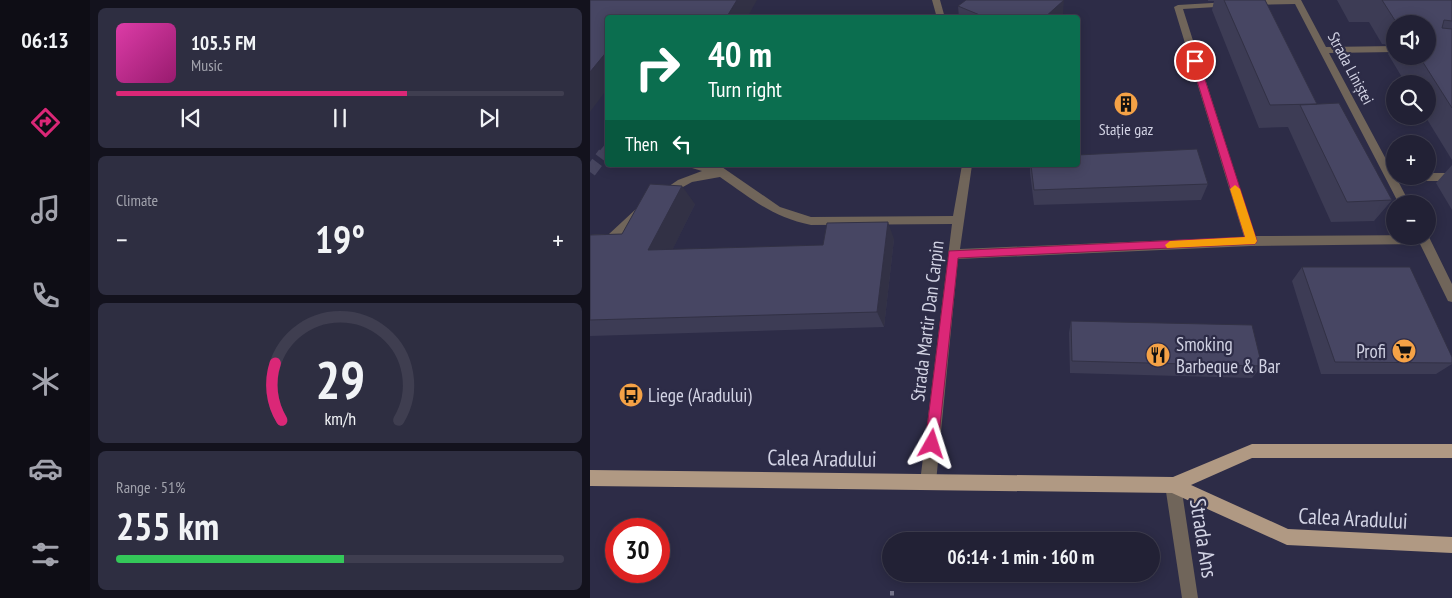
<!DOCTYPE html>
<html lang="en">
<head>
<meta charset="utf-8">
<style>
  :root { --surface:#222135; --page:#2e2e41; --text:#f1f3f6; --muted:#a2a3ad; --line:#3f3e50; --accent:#db2777 }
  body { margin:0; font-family:"PT Sans Narrow",sans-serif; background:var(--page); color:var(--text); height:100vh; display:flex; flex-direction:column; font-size:19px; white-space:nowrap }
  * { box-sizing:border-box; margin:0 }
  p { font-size:16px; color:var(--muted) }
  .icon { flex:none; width:28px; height:28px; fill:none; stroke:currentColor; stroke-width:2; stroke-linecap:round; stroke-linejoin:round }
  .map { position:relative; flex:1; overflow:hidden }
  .side { display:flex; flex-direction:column; gap:8px; padding:8px; background:#13121d; width:500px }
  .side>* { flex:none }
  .top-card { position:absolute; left:15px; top:15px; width:475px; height:152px; border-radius:5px; box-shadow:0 2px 12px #0003,0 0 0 1px var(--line); background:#0b6e4f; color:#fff; overflow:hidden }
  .tools { position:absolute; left:796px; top:15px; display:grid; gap:10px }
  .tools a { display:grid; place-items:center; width:50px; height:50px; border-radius:50%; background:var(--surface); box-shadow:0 2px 12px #0003,0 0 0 1px var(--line); font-size:25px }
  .speed { position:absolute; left:15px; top:518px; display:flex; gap:10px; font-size:25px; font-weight:700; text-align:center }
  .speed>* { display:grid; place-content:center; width:65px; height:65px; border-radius:50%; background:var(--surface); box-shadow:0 2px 12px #0003,0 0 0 1px var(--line); line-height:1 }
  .speed .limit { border:8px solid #d22; background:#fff; color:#111 }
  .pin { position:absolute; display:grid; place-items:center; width:42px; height:42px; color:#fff; margin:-21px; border:2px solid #fff; border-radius:50%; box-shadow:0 1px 5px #0007 }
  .me { position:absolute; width:55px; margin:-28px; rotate:6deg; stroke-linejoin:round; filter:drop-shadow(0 0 4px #0008) }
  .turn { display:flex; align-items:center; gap:18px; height:105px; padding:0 20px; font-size:22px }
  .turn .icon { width:65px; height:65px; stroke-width:2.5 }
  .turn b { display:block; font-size:35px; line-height:42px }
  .then { display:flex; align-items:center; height:48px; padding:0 20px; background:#0003; gap:10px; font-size:19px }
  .big { font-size:38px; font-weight:600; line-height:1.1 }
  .side .widget { flex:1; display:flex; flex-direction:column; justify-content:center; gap:8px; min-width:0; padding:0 18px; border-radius:8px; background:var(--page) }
  .side .dial { align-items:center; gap:0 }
  .dial svg { height:130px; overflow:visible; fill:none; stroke:var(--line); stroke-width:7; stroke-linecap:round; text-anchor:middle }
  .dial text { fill:var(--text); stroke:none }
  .song { display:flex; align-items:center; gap:15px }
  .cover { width:60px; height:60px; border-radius:8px; background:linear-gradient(135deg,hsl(320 70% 55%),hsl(320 70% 35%)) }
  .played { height:5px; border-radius:2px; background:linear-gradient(90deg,var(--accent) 65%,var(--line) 65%) }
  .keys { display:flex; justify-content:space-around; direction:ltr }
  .heat { display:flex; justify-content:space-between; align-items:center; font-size:28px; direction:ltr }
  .charge { height:8px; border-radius:4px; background:linear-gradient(90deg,#34c759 51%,var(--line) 0) }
  .trip { position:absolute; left:292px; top:532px; width:278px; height:50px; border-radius:25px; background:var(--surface); box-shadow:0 2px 12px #0003,0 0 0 1px var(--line); font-weight:600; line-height:50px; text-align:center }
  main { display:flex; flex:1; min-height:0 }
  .tabs { display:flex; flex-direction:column; width:90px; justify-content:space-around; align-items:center; background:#0e0d15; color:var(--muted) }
  .tabs .icon { width:35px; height:35px }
  .tabs .on { color:var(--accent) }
  .tabs b { font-size:22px; color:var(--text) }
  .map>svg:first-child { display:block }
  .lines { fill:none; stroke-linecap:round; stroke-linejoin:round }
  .minor-tunnel-far1 { stroke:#46455f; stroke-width:9; stroke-dasharray:9 4.5; stroke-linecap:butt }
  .minor-tunnel { stroke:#46455f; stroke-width:12; stroke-dasharray:12 5.5; stroke-linecap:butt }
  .path { stroke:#737289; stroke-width:4; stroke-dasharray:4.5 4.5; stroke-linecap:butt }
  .minor { fill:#70655a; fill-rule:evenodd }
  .major { fill:#b09983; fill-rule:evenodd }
  .wall { fill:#3d3c55; fill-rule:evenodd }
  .shaded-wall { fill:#323145 }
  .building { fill:#474663; stroke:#323145 }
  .route { fill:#db2777; stroke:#8e194d }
  .slow { fill:#f59e0b }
  .labels { text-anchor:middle; stroke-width:4.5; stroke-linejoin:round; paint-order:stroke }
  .far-street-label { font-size:16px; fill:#d2d3e4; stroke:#2d2c47 }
  .far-poi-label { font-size:16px; fill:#d2d3e4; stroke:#2d2c47 }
  .street-label { font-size:19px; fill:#d2d3e4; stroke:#2d2c47 }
  .poi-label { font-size:19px; fill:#d2d3e4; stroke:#2d2c47; text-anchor:start }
  .near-street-label { font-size:22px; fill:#d2d3e4; stroke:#2d2c47 }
</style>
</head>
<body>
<main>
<nav class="tabs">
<b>06:13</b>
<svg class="icon on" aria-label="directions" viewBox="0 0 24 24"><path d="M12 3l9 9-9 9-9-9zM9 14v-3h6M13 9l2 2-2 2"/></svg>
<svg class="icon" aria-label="music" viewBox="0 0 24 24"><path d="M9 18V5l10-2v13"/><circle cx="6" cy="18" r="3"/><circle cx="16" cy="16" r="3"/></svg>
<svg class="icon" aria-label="phone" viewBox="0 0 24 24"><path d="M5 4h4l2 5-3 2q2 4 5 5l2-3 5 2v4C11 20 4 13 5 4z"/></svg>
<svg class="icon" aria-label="climate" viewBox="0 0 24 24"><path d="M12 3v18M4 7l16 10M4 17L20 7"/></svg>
<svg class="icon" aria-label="car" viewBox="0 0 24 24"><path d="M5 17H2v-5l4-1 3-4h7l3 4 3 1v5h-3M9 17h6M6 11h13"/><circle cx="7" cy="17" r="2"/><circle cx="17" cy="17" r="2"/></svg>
<svg class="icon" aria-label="filters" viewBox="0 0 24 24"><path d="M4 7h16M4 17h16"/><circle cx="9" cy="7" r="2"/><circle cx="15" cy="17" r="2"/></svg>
</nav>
<section class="side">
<div class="widget">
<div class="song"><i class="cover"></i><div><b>105.5 FM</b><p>Music</p></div></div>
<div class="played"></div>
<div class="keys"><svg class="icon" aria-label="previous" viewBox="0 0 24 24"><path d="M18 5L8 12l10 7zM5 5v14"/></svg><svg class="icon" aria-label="pause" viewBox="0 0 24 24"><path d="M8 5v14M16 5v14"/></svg><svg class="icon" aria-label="next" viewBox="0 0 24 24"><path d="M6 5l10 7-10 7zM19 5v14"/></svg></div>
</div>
<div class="widget"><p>Climate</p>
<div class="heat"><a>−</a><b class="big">19°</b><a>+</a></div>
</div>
<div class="widget dial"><svg viewBox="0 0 100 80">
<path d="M14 69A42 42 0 1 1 86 69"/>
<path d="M14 69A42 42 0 0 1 10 34" stroke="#db2777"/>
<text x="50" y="56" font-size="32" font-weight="700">29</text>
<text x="50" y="72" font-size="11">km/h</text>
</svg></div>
<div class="widget"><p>Range · 51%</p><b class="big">255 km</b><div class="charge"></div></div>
</section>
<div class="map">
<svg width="862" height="598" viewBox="0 0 862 598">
  <rect width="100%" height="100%" fill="#2d2c47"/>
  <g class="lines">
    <path class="minor-tunnel-far1" d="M13 154 18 148"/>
    <path class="minor-tunnel" d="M0 172 14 153"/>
    <path class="path" d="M302 591V598"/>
    <path class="minor" d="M342 0H350L355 18H347Z
      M672 0H711L736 47 805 46V52L739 53 805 176H838V173H862V181H808L820 204H809L705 4 659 5 655 3 659 1Z
      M639 2 643 4 642 6 593 9 665 236 838 235 862 284V302L858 301 830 244 661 246 368 259 346 482 343 487 338 490 333 487 330 482 362 224 221 225C182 217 162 199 130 177L102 182 71 199 66 195 88 180 112 171 102 168 101 165H129L190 207 221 217 363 216 372 165H382L370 249 654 237 584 7 588 5Z
      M50 208 54 209 56 212 54 215 26 241 0 245V235L19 234 46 209Z
      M583 477 588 480 591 485 608 598H592L575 485 578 480Z"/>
    <path class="major" d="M662 444H862V458H662L601 485 698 529 862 537V553L697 545 582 493 0 486V470L583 477Z"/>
  </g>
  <path class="wall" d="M618 0H675L727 104 802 200 784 221 741 222 698 127 669 128 622 10 624 1H618Z
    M747 0H862V160L835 116H838V84H816L798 54 804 45 792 44 779 22H759ZM805 24H838V56H805Z
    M368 6 473 14 470 18H369Z
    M411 165H488L618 184 611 200 444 205 440 173V166L411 167Z
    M862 165V210L846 183Z
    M105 204 82 250 233 245 304 239 294 327 0 336V235L32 234Z
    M712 267 862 357V364L846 374H731L702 281Z
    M481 321 672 366 662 378 480 373 479 333Z"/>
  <path class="shaded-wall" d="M147 0H167L157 18H136Z
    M474 0 473 14 470 18H454Z
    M18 50V88L0 112V72Z
    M92 186 105 204 74 267 58 250Z
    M298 222 304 239 294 327 287 312Z"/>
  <path class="building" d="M0 0H147L136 18H18V50L0 72Z
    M376 0H474L454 18H397L368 6Z
    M634 0H675L727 104 680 105Z
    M792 0H862V21L854 20 852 28 862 29V108L829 56H838V24H821V22H806Z
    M749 103 802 200 757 202 710 105Z
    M607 149 618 184 444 190 441 165H488V155Z
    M60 184 92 186 58 250 233 245 237 223 298 222 287 312 0 320V235L32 234Z
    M712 267H820L862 357V363L745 362Z
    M481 321 662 325 672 366 482 361Z"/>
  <path class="route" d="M605 58 609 61 667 241 665 244 368 258 348 444 346 449 342 451 337 449 335 444 359 251 655 237 601 61Z"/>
  <path class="slow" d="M645 185 650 189 667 241 665 244 577 248 575 245 580 241 655 237 640 189Z"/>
  <defs>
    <symbol id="building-disc" viewBox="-11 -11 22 22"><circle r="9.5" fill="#f5a246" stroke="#2d2c47"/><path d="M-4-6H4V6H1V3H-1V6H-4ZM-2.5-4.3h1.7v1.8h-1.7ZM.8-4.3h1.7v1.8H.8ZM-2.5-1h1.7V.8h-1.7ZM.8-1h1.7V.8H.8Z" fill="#111"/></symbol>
    <symbol id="supermarket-disc" viewBox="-11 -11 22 22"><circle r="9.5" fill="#f5a246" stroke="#2d2c47"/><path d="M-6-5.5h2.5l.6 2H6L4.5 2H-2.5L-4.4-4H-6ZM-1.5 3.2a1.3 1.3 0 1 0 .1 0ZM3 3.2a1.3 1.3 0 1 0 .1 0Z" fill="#111"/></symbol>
    <symbol id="restaurant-disc" viewBox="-11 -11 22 22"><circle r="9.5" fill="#f5a246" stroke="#2d2c47"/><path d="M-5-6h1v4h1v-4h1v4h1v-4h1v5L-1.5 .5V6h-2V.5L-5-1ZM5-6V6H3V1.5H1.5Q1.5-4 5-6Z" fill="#111"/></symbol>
    <symbol id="bus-disc" viewBox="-11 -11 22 22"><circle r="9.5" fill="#f5a246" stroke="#2d2c47"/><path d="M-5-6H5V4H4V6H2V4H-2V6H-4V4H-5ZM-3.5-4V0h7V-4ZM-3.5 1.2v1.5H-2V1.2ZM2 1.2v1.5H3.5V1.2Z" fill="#111"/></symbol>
  </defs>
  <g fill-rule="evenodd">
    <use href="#building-disc" x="522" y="90" width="28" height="28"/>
    <use href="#supermarket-disc" x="800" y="337" width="28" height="28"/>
    <use href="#restaurant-disc" x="554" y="341" width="28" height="28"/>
    <use href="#bus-disc" x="27" y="381" width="28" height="28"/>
  </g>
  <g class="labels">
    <g class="far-street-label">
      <text transform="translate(761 68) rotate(62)" y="6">Strada Liniștei</text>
    </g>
    <g class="far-poi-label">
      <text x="536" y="135">Stație gaz</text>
    </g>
    <g class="street-label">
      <text transform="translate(337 321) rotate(-83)" y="7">Strada Martir Dan Carpin</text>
    </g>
    <g class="poi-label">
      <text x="586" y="351">Smoking<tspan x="586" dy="22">Barbeque &amp; Bar</tspan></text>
      <text x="796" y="358" text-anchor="end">Profi</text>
      <text x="58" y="402">Liege (Aradului)</text>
    </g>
    <g class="near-street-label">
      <text transform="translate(232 458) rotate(1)" y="8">Calea Aradului</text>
      <text transform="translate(763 518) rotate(3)" y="8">Calea Aradului</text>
      <text transform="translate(614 538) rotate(81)" y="8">Strada Ans</text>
    </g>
  </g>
</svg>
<div class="tools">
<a><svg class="icon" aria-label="sound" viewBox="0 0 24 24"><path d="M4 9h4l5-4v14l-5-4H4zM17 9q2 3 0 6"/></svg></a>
<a><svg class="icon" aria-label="search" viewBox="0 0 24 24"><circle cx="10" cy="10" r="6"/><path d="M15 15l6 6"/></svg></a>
<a>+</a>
<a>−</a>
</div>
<div class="speed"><div class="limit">30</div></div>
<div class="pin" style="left:605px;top:61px;background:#d93025"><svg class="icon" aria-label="arrive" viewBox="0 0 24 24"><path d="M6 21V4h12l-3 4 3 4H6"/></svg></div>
<svg class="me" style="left:342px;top:444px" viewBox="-20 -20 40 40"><path d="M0-17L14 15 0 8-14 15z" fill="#db2777" stroke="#fff" stroke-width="4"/></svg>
<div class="trip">06:14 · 1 min · 160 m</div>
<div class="top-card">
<div class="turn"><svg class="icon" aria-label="right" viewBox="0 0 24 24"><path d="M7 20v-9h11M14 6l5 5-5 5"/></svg><div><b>40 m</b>Turn right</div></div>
<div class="then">Then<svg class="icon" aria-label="left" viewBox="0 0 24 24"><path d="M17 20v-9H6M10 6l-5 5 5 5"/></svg></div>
</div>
</div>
</main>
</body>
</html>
